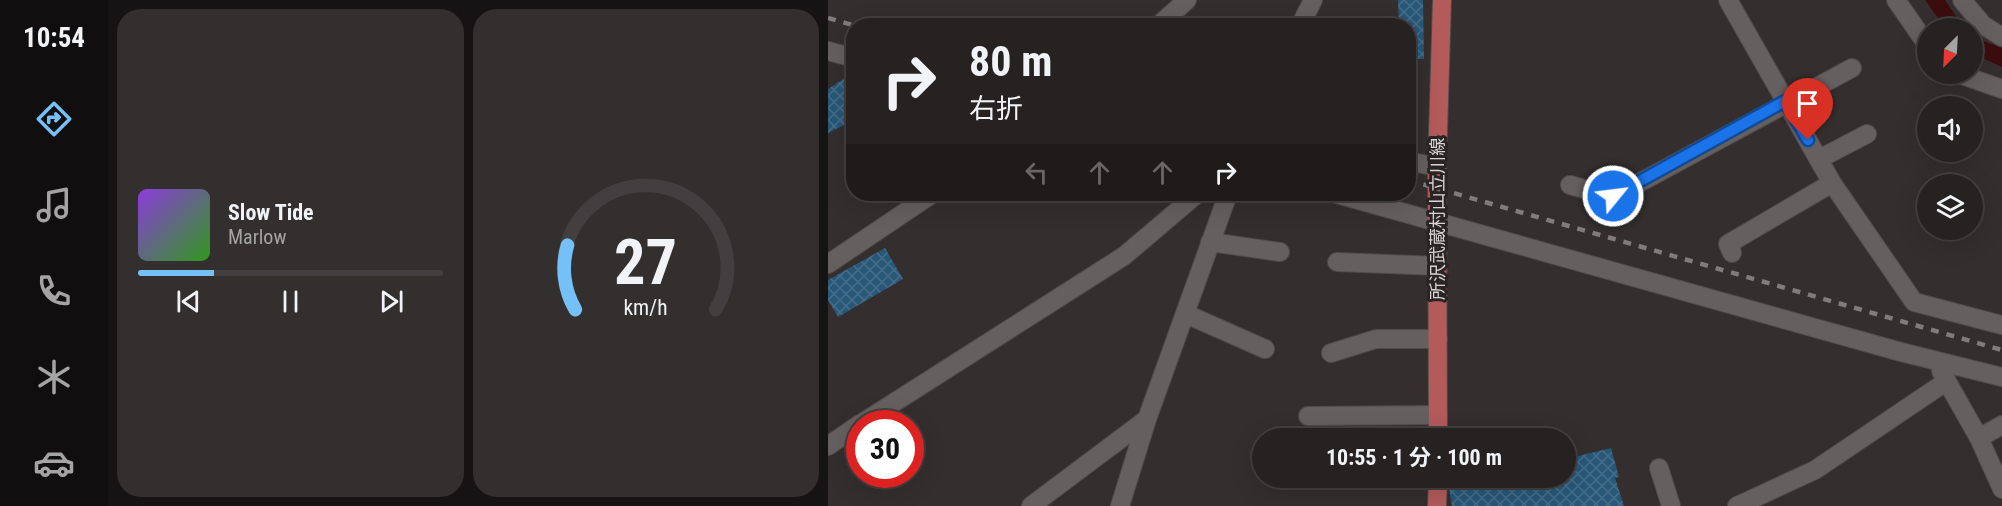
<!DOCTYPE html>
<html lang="ja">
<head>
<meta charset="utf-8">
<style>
  :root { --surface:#272222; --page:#332f2f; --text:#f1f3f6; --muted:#a4a4a5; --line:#433f40; --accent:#75c0f6 }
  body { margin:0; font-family:"Roboto Condensed","Noto Sans JP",sans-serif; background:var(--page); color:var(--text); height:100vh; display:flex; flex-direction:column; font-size:22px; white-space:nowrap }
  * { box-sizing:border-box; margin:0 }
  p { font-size:20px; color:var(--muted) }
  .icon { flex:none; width:33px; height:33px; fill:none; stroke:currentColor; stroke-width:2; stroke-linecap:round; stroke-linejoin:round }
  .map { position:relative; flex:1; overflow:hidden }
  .panel { display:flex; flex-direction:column; gap:9px; padding:9px; background:#151313; width:720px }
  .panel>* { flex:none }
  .banner { position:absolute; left:18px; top:18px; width:570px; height:183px; border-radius:24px; box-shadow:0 6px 24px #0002,0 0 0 2px var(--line); background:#272222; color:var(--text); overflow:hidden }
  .needle { width:39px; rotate:204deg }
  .fabs { position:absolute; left:1089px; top:18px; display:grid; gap:12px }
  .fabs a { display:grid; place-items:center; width:66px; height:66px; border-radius:50%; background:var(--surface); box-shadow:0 6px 24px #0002,0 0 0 2px var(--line); font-size:30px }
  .speed { position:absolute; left:18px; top:410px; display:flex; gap:12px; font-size:30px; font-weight:700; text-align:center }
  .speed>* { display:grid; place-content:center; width:78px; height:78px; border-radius:50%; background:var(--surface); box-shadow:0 6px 24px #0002,0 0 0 2px var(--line); line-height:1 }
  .speed .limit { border:9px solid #d22; background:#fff; color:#111 }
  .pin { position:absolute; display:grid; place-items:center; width:51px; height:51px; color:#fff; margin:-62px -26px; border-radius:50% 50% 50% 0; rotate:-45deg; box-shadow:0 0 6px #0007 }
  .pin .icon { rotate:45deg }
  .me { position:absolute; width:66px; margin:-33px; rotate:61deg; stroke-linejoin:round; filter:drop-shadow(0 0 4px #0008) }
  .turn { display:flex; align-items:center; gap:21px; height:126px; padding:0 24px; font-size:27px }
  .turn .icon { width:78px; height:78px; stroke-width:2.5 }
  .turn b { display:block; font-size:42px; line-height:51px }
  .lanes { display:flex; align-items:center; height:57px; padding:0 24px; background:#0003; justify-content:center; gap:30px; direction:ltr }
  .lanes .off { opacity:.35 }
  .panel .card { flex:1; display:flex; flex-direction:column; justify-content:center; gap:9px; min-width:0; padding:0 21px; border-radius:24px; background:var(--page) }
  .panel .dial { align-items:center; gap:0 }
  .dial svg { height:156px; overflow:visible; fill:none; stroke:var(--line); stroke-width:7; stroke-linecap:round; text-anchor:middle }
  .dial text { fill:var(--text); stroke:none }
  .song { display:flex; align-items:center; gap:18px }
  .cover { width:72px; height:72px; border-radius:9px; background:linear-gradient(135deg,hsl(270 70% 55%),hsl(110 70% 35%)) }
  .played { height:6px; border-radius:3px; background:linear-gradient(90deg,var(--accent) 25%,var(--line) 25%) }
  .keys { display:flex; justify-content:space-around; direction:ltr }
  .panel .tiles { flex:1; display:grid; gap:9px; grid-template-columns:repeat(2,1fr) }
  .trip { position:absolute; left:424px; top:428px; width:324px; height:60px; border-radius:30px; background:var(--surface); box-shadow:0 6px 24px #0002,0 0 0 2px var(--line); font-weight:700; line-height:60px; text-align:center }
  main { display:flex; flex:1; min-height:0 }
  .tab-bar { display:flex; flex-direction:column; width:108px; justify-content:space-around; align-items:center; background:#100e0e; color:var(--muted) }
  .tab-bar .icon { width:42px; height:42px }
  .tab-bar .active { color:var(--accent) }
  .tab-bar b { font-size:27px; color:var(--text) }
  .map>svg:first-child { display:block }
  .water { fill:#3c0d0e }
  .building { fill:url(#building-cross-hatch) }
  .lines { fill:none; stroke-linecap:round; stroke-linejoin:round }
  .minor-casing { stroke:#504b4b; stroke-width:20 }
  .major-casing { stroke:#504b4b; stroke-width:20 }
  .minor { stroke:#665f5f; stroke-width:18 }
  .major { stroke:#b35a5b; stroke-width:18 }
  .rail { stroke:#817c7c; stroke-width:4.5; stroke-dasharray:8 8; stroke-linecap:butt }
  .route-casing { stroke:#114b97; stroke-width:15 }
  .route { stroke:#1a73e8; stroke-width:10 }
  .labels { text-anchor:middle; stroke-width:6; stroke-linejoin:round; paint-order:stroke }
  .street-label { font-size:18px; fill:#d7d3d3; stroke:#2a2524 }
</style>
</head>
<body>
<main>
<nav class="tab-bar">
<b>10:54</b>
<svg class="icon active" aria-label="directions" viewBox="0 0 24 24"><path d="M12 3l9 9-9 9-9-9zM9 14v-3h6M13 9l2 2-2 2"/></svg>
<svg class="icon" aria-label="music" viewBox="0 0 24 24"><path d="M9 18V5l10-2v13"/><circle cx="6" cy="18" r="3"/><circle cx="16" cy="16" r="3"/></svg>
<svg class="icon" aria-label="phone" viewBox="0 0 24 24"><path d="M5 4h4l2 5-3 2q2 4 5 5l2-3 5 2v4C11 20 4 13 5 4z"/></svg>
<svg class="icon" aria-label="climate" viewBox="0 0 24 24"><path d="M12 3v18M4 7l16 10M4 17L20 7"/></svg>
<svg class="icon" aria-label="car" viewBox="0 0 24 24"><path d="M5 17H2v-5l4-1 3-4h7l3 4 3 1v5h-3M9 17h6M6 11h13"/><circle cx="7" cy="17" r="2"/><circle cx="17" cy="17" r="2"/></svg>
</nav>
<section class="panel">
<div class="tiles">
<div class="card">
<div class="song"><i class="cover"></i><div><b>Slow Tide</b><p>Marlow</p></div></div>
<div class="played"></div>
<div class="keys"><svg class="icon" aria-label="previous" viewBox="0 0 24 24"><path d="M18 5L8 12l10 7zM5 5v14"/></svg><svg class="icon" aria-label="pause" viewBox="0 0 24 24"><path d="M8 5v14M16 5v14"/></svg><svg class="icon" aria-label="next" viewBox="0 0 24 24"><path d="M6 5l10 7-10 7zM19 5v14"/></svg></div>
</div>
<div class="card dial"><svg viewBox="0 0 100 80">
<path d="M14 69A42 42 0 1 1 86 69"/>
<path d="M14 69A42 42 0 0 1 10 36" stroke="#75c0f6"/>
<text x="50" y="56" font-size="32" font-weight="700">27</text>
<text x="50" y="72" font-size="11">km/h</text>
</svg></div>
</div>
</section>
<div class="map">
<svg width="1174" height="506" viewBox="0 0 1174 506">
  <defs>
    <pattern id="building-cross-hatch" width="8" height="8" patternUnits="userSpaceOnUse" patternTransform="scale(1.5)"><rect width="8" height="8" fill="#285778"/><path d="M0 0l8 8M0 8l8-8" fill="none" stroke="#466e8a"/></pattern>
  </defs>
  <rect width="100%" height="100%" fill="#342e2e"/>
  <path class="water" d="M1097 0H1117L1136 28H1117Z
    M1145 37 1174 48V67L1145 54Z"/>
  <path class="building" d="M570 0H595L596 59H580V26H571Z
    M26 72V120L0 133V89Z
    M57 248 75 279 10 317 0 300V280Z
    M783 448 791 477 787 478 796 506H624L621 489 669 477H738V459Z"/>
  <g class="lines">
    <defs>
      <path id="minor" d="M900 0 1004 183 1086 302 1174 325
        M1068 0 1100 46
        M1134 0 1155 25 1174 37
        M330 26 359 0
        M472 26 485 0
        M0 51 26 58
        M1131 74 1174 89
        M991 159 1039 134
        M580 161 609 167
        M742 185 785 197 1024 68
        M509 194 1073 352 1174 377
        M382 242 452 252
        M904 253 900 244 1004 183
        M509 262 610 266
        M0 264 104 194
        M358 314 437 349
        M503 353 548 339H610
        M1113 371 1151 438 1174 489
        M480 416 610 415
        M34 423 296 256 369 194
        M1151 438 1174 425
        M0 446 32 424
        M831 468 843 506
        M203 506 319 419
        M292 506 319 419 400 194
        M909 506 987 470 1119 381"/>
      <path id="major" d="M610 438 609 167 614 0
        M609 506 610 477"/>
    </defs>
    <use href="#minor" class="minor-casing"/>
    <use href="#major" class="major-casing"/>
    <use href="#minor" class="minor"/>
    <use href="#major" class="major"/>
    <path class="rail" d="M0 18 28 26
      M580 180 1174 350"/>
  </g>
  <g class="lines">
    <defs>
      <path id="route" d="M785 196 957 101 980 140"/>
    </defs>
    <use href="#route" class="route-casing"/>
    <use href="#route" class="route"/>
  </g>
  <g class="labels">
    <g class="street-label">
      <text transform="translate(610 219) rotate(-90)" y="6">所沢武蔵村山立川線</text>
    </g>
  </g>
</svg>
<div class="fabs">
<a><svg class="needle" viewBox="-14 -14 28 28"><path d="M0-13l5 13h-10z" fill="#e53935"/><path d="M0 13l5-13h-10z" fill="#a4a4a5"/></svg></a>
<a><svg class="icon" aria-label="sound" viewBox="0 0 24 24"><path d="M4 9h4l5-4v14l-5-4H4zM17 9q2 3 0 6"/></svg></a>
<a><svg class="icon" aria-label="layers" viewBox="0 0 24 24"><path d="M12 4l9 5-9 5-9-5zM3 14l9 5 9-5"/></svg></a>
</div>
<div class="speed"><div class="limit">30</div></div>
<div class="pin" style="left:980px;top:140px;background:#d93025"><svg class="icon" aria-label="arrive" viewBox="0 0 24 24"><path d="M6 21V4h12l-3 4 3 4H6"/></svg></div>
<svg class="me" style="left:785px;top:196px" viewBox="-20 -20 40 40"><circle r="17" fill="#1a73e8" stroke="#fff" stroke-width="3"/><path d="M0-11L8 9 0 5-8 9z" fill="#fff"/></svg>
<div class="trip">10:55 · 1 分 · 100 m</div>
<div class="banner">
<div class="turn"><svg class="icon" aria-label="right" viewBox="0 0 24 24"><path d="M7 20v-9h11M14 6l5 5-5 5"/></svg><div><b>80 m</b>右折</div></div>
<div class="lanes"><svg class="icon off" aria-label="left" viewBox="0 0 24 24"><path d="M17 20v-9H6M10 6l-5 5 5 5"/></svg><svg class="icon off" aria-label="ahead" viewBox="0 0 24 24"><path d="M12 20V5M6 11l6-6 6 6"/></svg><svg class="icon off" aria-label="ahead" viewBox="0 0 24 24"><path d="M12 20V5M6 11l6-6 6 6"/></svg><svg class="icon" aria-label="right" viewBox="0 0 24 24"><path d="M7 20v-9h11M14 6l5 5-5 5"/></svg></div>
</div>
</div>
</main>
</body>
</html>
